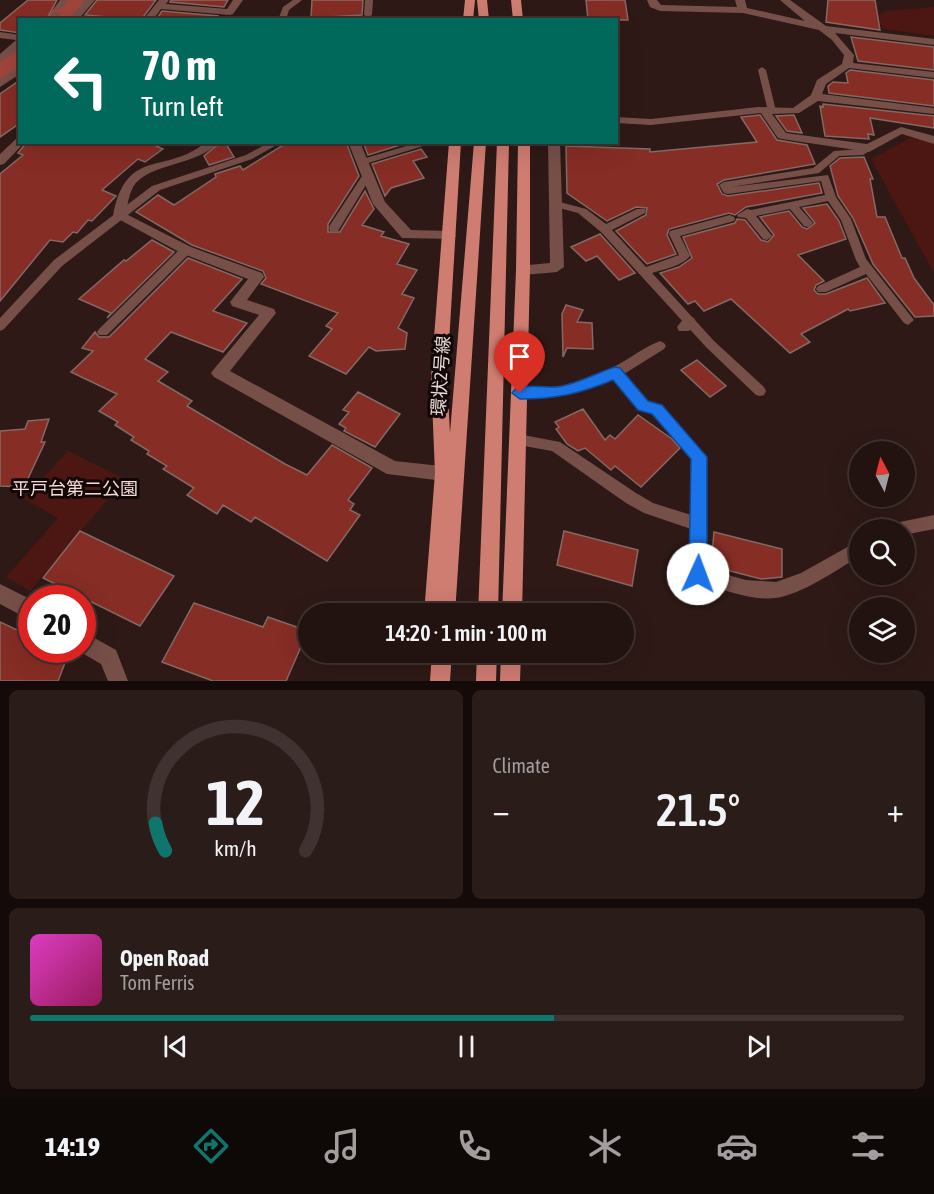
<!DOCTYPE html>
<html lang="en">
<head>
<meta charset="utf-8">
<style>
  :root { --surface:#221310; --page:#2a1c19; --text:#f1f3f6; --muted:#a29e9f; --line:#3f3230; --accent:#0f766e }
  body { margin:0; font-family:"Asap Condensed","Noto Sans JP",sans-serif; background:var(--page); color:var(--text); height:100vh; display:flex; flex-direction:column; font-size:22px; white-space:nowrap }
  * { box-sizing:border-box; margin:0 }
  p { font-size:20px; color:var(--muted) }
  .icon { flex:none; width:33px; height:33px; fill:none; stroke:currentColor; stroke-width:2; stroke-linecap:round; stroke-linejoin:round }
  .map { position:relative; height:681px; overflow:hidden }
  .panel { display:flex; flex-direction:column; gap:9px; padding:9px; background:#130a09; flex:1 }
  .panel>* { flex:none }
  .guide { position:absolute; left:18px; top:18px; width:600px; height:126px; border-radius:0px; box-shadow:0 6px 24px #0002,0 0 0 2px var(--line); background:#00695c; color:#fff; overflow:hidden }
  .needle { width:39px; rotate:353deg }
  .controls { position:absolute; left:849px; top:441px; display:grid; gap:12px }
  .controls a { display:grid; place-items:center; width:66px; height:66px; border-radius:50%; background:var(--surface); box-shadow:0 6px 24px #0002,0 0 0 2px var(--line); font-size:30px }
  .speed { position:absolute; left:18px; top:585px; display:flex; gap:12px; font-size:30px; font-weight:700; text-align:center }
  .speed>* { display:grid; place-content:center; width:78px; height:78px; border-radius:50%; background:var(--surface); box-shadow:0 6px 24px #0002,0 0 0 2px var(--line); line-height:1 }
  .speed .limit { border:9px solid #d22; background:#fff; color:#111 }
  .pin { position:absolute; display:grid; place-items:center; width:51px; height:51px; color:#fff; margin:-62px -26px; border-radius:50% 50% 50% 0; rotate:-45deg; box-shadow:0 0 6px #0007 }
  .pin .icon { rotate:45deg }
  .me { position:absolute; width:66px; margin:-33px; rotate:2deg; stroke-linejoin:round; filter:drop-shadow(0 0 4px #0008) }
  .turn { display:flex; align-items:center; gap:21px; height:126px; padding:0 24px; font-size:27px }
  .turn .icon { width:78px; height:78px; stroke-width:2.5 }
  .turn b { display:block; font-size:42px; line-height:51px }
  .big { font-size:45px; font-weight:600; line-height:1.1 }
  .panel .widget { flex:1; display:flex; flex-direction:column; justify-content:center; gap:9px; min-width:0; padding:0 21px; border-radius:9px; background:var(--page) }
  .panel .dial { align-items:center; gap:0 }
  .dial svg { height:156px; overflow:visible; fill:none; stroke:var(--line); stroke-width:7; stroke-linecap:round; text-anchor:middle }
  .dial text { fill:var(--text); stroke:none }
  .song { display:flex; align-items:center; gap:18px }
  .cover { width:72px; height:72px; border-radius:9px; background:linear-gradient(135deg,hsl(310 70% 55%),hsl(330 70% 35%)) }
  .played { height:6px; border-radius:3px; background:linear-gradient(90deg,var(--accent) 60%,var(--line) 60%) }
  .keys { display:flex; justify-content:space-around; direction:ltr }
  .heat { display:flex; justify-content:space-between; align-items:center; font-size:33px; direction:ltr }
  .panel .tiles { flex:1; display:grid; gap:9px; grid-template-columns:1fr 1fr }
  .widget:last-child { grid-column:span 2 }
  .trip { position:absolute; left:298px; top:603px; width:336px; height:60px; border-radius:30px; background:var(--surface); box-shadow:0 6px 24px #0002,0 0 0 2px var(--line); font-weight:600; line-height:60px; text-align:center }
  .tabs { display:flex; height:96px; justify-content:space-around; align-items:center; background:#0e0806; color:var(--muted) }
  .tabs .icon { width:42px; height:42px }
  .tabs .selected { color:var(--accent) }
  .tabs b { font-size:27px; color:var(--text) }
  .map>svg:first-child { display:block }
  .green { fill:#4c1712 }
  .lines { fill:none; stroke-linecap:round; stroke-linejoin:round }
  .river { fill:#a1453b; fill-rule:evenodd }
  .building { fill:#862d25; stroke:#836964; stroke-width:1.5 }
  .service { fill:#774f49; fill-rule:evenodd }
  .minor { fill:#774f49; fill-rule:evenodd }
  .primary { fill:#cf7c71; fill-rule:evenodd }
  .route { fill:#1a73e8; stroke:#114b97; stroke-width:1.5 }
  .labels { text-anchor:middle; stroke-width:6; stroke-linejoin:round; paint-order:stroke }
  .street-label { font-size:18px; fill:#e8d8d6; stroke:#100706 }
  .park-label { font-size:18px; fill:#f4d9d5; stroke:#100706 }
</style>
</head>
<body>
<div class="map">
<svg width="934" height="681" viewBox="0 0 934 681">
  <rect width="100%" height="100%" fill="#2e1916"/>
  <path class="green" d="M934 7V36L884 29 877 16 886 11Z
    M910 138 925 139 934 144V273L871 159Z
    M68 451 125 479 30 591 6 577 58 518 24 499Z"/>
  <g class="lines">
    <path class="river" d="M61 0H87L71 20H44Z
      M20 47V70L10 78 0 80V58L10 49Z"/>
  </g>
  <path class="building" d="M28 0H57L46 20H20V33L0 30V23Z
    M97 0H156L141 20 85 15Z
    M171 0H228L224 7 170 2Z
    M312 0H363L362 15 311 18Z
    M586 0H625L628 20H588Z
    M828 0H875L880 30 826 22Z
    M162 11 218 16 216 20H156Z
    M851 37 934 47V70L858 61Z
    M850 70 934 80V106L829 93 828 86 833 82 848 83 846 73Z
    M20 80V123L0 137V94Z
    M823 104 934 116V128L870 118 874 135 868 134 869 139 825 136 820 106 823 107Z
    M760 115 777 140 807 145 815 164 724 180 717 184 722 194 728 196 819 183 822 193 746 207 735 215 729 213 669 229 667 235 676 254 647 264 616 231 646 215 647 208 636 207 607 221 567 193 566 146 650 149V152L757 142 741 117Z
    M794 115 802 133 787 131 776 116Z
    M27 142H157L154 145 163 149 145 162 138 159 102 190 116 196 92 221 88 220 77 233 73 232 63 242 50 240 0 301V174L23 155 18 153Z
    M221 142H225L234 157 209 165 204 156Z
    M288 142H346L359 176 328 224V232H340L365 191 374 209 362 225 384 232 381 236 409 244 397 264 417 270 402 294 414 298 398 328 407 333 405 349 376 351 369 347 346 374 309 356 332 329 326 326 338 313 261 284 266 278 263 271 192 245 136 212 158 195 174 205 216 177 215 174 240 166 243 170Z
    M363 142H410L368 155Z
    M421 149 427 157 413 161 424 178 391 188 385 196 372 164Z
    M864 157 873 179H870L877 217H885L902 258H905L914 278 934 305V316L915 317 873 264 853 218 838 196 830 166 840 158Z
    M827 204 839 221 846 239 798 255 824 281 816 285 814 290 818 294H826L867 278 885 303 850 311 848 309 801 334 810 342 790 353 731 299 704 311 695 301 688 304 660 273 679 267 692 258 683 237 735 223 737 219 745 220 761 240 768 242 774 235 760 217 789 211 802 227 807 229 815 223 803 208Z
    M600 234 635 273 619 280 597 256 586 261 571 247Z
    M152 240 174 252 107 318 111 313 79 299 124 260 126 261Z
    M188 258 242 279 213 311 247 323 223 352 171 332 145 359 168 372 158 381 192 401 187 406 285 464 307 475 332 445 372 468 348 500 354 504 350 510 360 515 327 561 255 517 251 522 223 505 217 514 187 495 194 488 163 469 167 466 147 454 149 451 131 440 134 437 115 425 118 422 99 411 117 394 71 372 93 351 82 348 95 332 99 337H109Z
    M566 305 583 310 577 322 592 323 593 349 567 348 563 357 562 314Z
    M697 360 726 386 710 397 681 370Z
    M358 392 400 414 375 447 344 431 346 428 339 424 349 412 343 410Z
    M583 409 605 440 610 435 615 439 638 415 672 439 680 448 641 487 615 466 611 470 585 448 578 451 567 444 556 429 559 427 555 422Z
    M49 419 41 442H45L24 487 0 486V431L25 429 28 421Z
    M80 531 174 576 140 626 43 578Z
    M564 531 638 550 632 586 557 565Z
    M714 532 782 549V577L761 579 711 566Z
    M194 603 263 627 268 617 308 631 286 681H213L162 662Z
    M0 622 32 637V650H59L68 655 58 681H0Z"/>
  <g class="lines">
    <path class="service" d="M60 0H68L62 9H56L55 7Z
      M293 0H302L289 10 286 20H278L283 7Z
      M365 0H373L372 15 368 17 364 15Z
      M54 12 61 14 56 20H49Z
      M762 67 766 70 776 111 775 113H769L768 111 758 70Z
      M270 142H282L252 159 160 190 62 266 4 329 0 331V318L54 260 152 186 246 155Z
      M420 142H436L362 165 357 162 359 160Z
      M869 145 874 148 863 155 839 156 819 173 731 187 828 175 836 197 851 219 866 259 914 320 908 325 904 323 866 274 826 292H818L816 289 818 286 860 267 856 260 841 220 828 201 799 207 813 223 808 227 804 226 790 209 756 216 772 236 767 240 763 239 746 218 738 217 737 215 747 209 751 210 825 195 821 181 728 194 724 193 719 185 724 182 813 168 834 151 861 149Z
      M367 172 372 175 338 231H330L329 228 330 225 364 173Z
      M556 201 586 209 606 224 637 209H645L646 211 645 213 612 230 646 267 679 255 669 234 670 231 730 215 734 217 735 219 734 221 680 236 690 256C682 266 665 269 652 273L714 341 764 387 766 391 764 395 760 396 756 395 706 347 601 232 578 213 552 206V202Z
      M186 246 191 250 190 253 107 335H99L97 332 99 329 182 247Z
      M660 341 664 343 666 346 664 349 624 374 647 401 662 405 706 457V569L746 580 776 582 801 573 860 540V556C836 570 803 594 776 598 750 601 722 589 698 582L693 579 690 574 691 529 644 513 626 503 552 451 513 444 511 440 513 436 518 434 560 442 636 493 653 503 691 515 692 459 653 414 638 410 613 379C579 395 558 399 520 398L516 397 514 393 516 389 520 388C562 388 581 385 619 364 632 357 646 346 660 341Z
      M934 515V529L904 535V530H888L890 525 895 523Z"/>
    <path class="minor" d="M85 0H95L78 20H68Z
      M159 0H169L166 4 227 9 233 0H243L233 14 230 15 161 9 153 20H143Z
      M647 0H657L661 5 737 7 735 0H745L747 8 805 21 780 0H790L826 26 934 39V45L835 33 854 55 853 63 934 72V78L849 68 826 84 822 94 934 108V114L818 101 799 113 772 114 786 133 867 144 901 127 934 136V144L902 134 869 152 782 139 778 138 761 113 651 125 616 123V117L651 119 758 107 793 108 811 95 817 80 842 64 844 55 832 40 819 30 743 13 660 11 650 7Z
      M0 32 20 35V48L0 62V54L16 40 0 38Z
      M20 66V74L0 87V79Z
      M16 139H20V142H25L4 164 0 165V154Z
      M206 142H219C198 166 147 163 133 187 129 195 127 205 126 214L191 247 262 273 264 277 247 300 274 309 276 313 230 371 395 461 450 467 453 473 450 479 444 481 387 474 214 377 211 373 214 369 259 315 232 306 230 302 248 279 181 253 113 216C126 146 165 176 206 142Z
      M348 142H360L385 202 411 230 449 231 454 233 456 236 454 239 402 238 373 204Z
      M548 142H560L564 267 557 272 523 275 516 270 518 266 550 263Z
      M689 316 694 318 696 322 689 331H679L677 327 684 318Z
      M0 584 32 600V621L0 604Z
      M82 631 116 650 128 681H108L101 664 77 650H82Z"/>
    <path class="primary" d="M465 0H475L473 20H463Z
      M477 0H487L489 20H479Z
      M511 0H521L523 20H513Z
      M449 142H461L447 377 450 433 474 142H486L455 614H424L435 473 431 377Z
      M497 142H509L498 614H478Z
      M518 142H530V270L522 614H502L516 270Z
      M432 652H452L450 681H430Z
      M477 652H497L496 681H476Z
      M501 652H521L520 681H500Z"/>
  </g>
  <path class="route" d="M615 367 620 368 648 401 662 405 707 457V574L704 580 698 583 692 580 689 574 691 459 652 414 638 410 613 380C579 394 556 399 520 399L512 393C518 382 545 388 557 387 578 384 596 373 615 367Z"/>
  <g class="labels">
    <g class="street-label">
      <text transform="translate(441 376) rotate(-86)" y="6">環状2号線</text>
    </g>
    <g class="park-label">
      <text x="75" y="495">平戸台第二公園</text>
    </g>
  </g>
</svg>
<div class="controls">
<a><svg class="needle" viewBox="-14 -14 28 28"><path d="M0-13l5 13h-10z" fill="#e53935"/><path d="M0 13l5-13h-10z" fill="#a29e9f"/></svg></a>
<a><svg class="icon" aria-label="search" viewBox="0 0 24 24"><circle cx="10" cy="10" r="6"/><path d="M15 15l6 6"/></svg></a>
<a><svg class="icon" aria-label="layers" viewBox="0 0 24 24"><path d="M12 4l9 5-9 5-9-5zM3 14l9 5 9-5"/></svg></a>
</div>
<div class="speed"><div class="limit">20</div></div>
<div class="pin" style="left:520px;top:393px;background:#d93025"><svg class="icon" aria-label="arrive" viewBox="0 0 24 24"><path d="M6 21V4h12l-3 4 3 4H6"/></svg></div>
<svg class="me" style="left:698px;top:574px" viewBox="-20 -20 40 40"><circle r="19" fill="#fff"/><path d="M0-13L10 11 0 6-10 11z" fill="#1a73e8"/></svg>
<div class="trip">14:20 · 1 min · 100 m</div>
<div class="guide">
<div class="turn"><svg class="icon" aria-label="left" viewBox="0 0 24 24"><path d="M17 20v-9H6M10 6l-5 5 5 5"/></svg><div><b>70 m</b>Turn left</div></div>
</div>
</div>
<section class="panel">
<div class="tiles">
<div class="widget dial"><svg viewBox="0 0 100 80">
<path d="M14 69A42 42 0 1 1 86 69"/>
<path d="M14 69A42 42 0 0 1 9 55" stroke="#0f766e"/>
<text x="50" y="56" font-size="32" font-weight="700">12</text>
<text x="50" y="72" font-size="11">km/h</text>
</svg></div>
<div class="widget"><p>Climate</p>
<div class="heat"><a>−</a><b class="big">21.5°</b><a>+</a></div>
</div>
<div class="widget">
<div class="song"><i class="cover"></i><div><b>Open Road</b><p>Tom Ferris</p></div></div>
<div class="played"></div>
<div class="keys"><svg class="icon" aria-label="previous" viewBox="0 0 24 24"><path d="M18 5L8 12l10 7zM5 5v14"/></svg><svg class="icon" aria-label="pause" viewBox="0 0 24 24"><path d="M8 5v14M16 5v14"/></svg><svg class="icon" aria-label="next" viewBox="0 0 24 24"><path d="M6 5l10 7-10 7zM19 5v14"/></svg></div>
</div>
</div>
</section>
<nav class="tabs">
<b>14:19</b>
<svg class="icon selected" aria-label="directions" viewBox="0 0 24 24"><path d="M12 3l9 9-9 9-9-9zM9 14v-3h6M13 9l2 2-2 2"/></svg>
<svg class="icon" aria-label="music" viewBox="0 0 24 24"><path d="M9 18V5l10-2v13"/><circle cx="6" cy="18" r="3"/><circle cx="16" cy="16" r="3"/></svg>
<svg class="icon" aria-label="phone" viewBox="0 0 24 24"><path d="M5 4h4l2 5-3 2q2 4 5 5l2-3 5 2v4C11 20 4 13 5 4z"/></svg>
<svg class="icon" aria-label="climate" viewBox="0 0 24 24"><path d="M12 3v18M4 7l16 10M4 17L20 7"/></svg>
<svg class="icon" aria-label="car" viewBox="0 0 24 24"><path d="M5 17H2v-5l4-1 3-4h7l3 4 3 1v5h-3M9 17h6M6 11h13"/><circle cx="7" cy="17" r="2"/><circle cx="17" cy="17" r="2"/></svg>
<svg class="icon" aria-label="filters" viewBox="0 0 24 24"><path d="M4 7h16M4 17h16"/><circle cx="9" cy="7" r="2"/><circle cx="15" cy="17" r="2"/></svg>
</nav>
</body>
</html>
